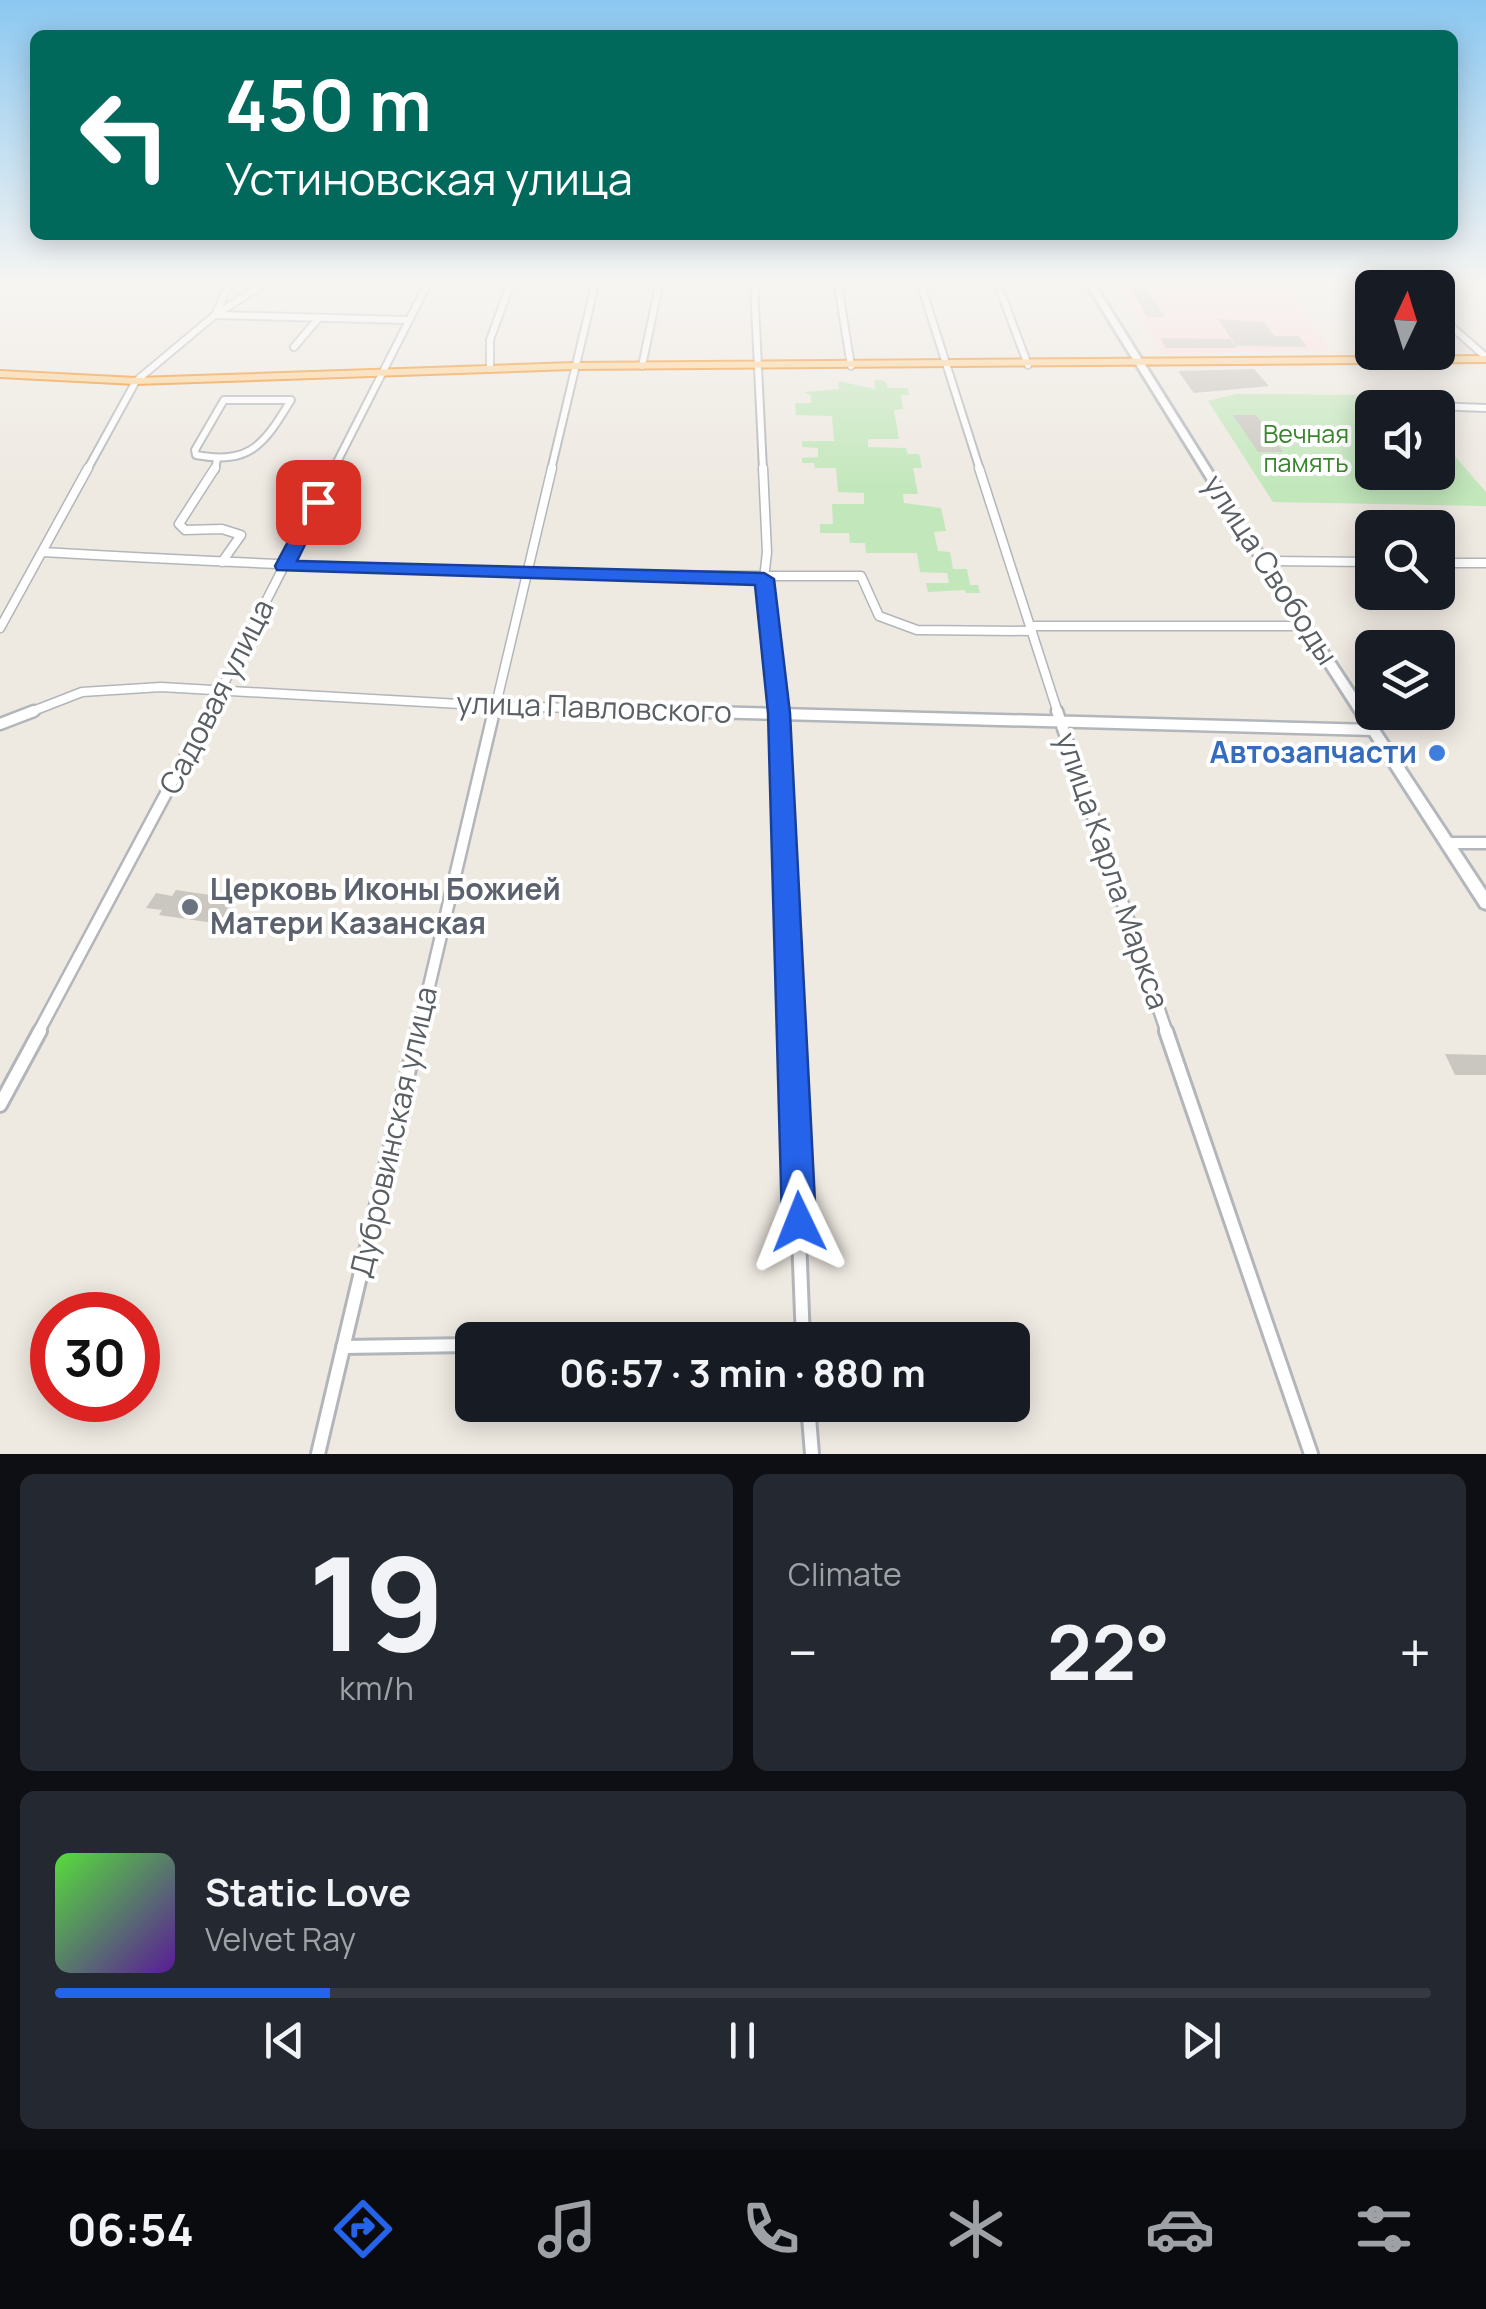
<!DOCTYPE html>
<html lang="en">
<head>
<meta charset="utf-8">
<style>
  :root { --surface:#171b24; --page:#242831; --text:#f1f3f6; --muted:#9ea1a6; --line:#363941; --accent:#2563eb }
  body { margin:0; font-family:Manrope,sans-serif; background:var(--page); color:var(--text); height:100vh; display:flex; flex-direction:column; font-size:38px; white-space:nowrap }
  * { box-sizing:border-box; margin:0 }
  p { font-size:32px; color:var(--muted) }
  .icon { flex:none; width:55px; height:55px; fill:none; stroke:currentColor; stroke-width:2; stroke-linecap:round; stroke-linejoin:round }
  .map { position:relative; height:1454px; overflow:hidden }
  .panel { display:flex; flex-direction:column; gap:20px; padding:20px; background:#0d0f14; flex:1 }
  .panel>* { flex:none }
  .top-card { position:absolute; left:30px; top:30px; width:1428px; height:210px; border-radius:15px; box-shadow:0 5px 25px #0003; background:#00695c; color:#fff; overflow:hidden }
  .needle { width:65px; rotate:4deg }
  .controls { position:absolute; left:1355px; top:270px; display:grid; gap:20px }
  .controls a { display:grid; place-items:center; width:100px; height:100px; border-radius:15px; background:var(--surface); box-shadow:0 5px 25px #0003; font-size:50px }
  .speed { position:absolute; left:30px; top:1292px; display:flex; gap:20px; font-size:50px; font-weight:700; text-align:center }
  .speed>* { display:grid; place-content:center; width:130px; height:130px; border-radius:50%; background:var(--surface); box-shadow:0 5px 25px #0003; line-height:1 }
  .speed .limit { border:15px solid #d22; background:#fff; color:#111 }
  .pin { position:absolute; display:grid; place-items:center; width:85px; height:85px; color:#fff; margin:-42px; border-radius:20px; box-shadow:0 5px 15px #0006 }
  .me { position:absolute; width:110px; margin:-55px; rotate:358deg; stroke-linejoin:round; filter:drop-shadow(0 0 8px #0008) }
  .turn { display:flex; align-items:center; gap:35px; height:210px; padding:0 30px; font-size:45px }
  .turn .icon { width:130px; height:130px; stroke-width:2.5 }
  .turn b { display:block; font-size:70px; line-height:85px }
  .big { font-size:75px; font-weight:700; line-height:1.1 }
  .panel .widget { flex:1; display:flex; flex-direction:column; justify-content:center; gap:15px; min-width:0; padding:0 35px; border-radius:15px; background:var(--page) }
  .panel .dial { align-items:center; gap:0 }
  .dial b { font-size:130px; line-height:1 }
  .song { display:flex; align-items:center; gap:30px }
  .cover { width:120px; height:120px; border-radius:15px; background:linear-gradient(135deg,hsl(110 70% 55%),hsl(270 70% 35%)) }
  .played { height:10px; border-radius:5px; background:linear-gradient(90deg,var(--accent) 20%,var(--line) 20%) }
  .keys { display:flex; justify-content:space-around; direction:ltr }
  .heat { display:flex; justify-content:space-between; align-items:center; font-size:55px; direction:ltr }
  .panel .tiles { flex:1; display:grid; gap:20px; grid-template-columns:1fr 1fr }
  .widget:last-child { grid-column:span 2 }
  .trip { position:absolute; left:455px; top:1322px; width:575px; height:100px; border-radius:15px; background:var(--surface); box-shadow:0 5px 25px #0003; font-weight:700; line-height:100px; text-align:center }
  .dock { display:flex; height:160px; justify-content:space-around; align-items:center; background:#090b0e; color:var(--muted) }
  .dock .icon { width:70px; height:70px }
  .dock .current { color:var(--accent) }
  .dock b { font-size:45px; color:var(--text) }
  .map>svg:first-child { display:block }
  .medical { fill:#fddbdd }
  .green { fill:#c2e7bb }
  .building { fill:#cac6c0 }
  .lines { fill:none; stroke-linecap:round; stroke-linejoin:round }
  .street-far3-casing { stroke:#b2b6ba; stroke-width:10 }
  .street-far2-casing { stroke:#b2b6ba; stroke-width:11 }
  .street-far1-casing { stroke:#b2b6ba; stroke-width:15 }
  .street-casing { stroke:#b2b6ba; stroke-width:18 }
  .secondary-casing { stroke:#b3b8bd; stroke-width:6 }
  .highway-casing { stroke:#ee7c00; stroke-width:4 }
  .street-far3 { stroke:#fff; stroke-width:6 }
  .street-far2 { stroke:#fff; stroke-width:8 }
  .street-far1 { stroke:#fff; stroke-width:10 }
  .street { stroke:#fff; stroke-width:12 }
  .secondary { fill:#fff; fill-rule:evenodd }
  .highway { fill:#ffcc86; fill-rule:evenodd }
  .route { fill:#2563eb; stroke:#184099; stroke-width:2.5 }
  .shop-dot { fill:#3f7fe0; stroke:#fff; stroke-width:4 }
  .worship-dot { fill:#6b7280; stroke:#fff; stroke-width:4 }
  .labels { text-anchor:middle; stroke-width:8; stroke-linejoin:round; paint-order:stroke }
  .far-park-label { font-size:25px; fill:#39852e; stroke:#fff }
  .street-label { font-size:30px; fill:#595f63; stroke:#fff }
  .shop-label { font-size:30px; font-weight:bold; fill:#366cbe; stroke:#fff; text-anchor:end }
  .worship-label { font-size:30px; font-weight:bold; fill:#5b616d; stroke:#fff; text-anchor:start }
</style>
</head>
<body>
<div class="map">
<svg width="1486" height="1454" viewBox="0 0 1486 1454">
  <rect width="100%" height="100%" fill="#eee9e1"/>
  <path class="medical" d="M1120 285H1284L1330 350 1163 354Z"/>
  <path class="green" d="M875 379 886 382 888 388H908L909 395H901L903 409 894 410 899 439H868V447L906 448 908 454H919L922 468H913L918 494H903L904 503 941 508 946 531 934 532 938 551 950 552 953 569H967L970 585H978L980 593H966L965 590 928 592 926 583H949L947 573 920 572 917 553H866L865 543H850L849 533H820V524H833L832 504H864V493L838 492 836 468H815L814 463H802V458L818 457V448L802 447V441H834L832 416 796 415 795 403H811V396L804 392 839 389 838 381 875 389Z
    M1236 394 1401 395 1412 407 1372 408V472H1438V437L1486 492V506L1273 502 1208 401Z"/>
  <path class="building" d="M1129 285H1143L1165 317H1147Z
    M1218 319 1264 322 1275 336H1299L1307 347 1236 346Z
    M1160 338 1230 339 1237 348H1166Z
    M1254 369 1269 386 1194 393 1178 371Z
    M1233 415H1256L1283 452H1258Z
    M176 890 230 898 228 902 234 906 233 912 214 923 159 915 162 910 146 908 156 893 172 896Z
    M1445 1054 1486 1055V1075H1455Z"/>
  <g class="lines">
    <defs>
      <path id="street-far3" d="M229 285 215 315 408 320
        M754 285 763 470
        M838 285 851 366
        M921 285 980 470
        M998 285 1028 365
        M1402 285 1405 288
        M1438 315 1486 357
        M294 347 318 319
        M642 366 659 285
        M490 369V340L510 285
        M224 400H291C264 444 251 465 196 455L195 450Z
        M1432 406 1486 408
        M87 470 136 381 215 315 262 285
        M215 470 217 459
        M333 470 427 285
        M551 470 595 285"/>
      <path id="street-far2" d="M215 468 179 524 185 530 222 529 241 535 222 562
        M763 468 767 552 764 579 779 713
        M979 468 1058 713
        M43 552C316 568 588 577 861 576L879 616 917 630 1032 631
        M1263 561 1372 562
        M1438 563H1486
        M1031 626H1305
        M0 628 88 468
        M28 713 82 692 161 687 495 706 759 713
        M209 713 334 468
        M494 713 552 468"/>
      <path id="street-far1" d="M668 711 1374 730
        M779 711 791 1033
        M1057 711 1167 1033
        M0 724 34 711
        M1447 843H1486
        M38 1033 210 711
        M418 1033 494 711"/>
      <path id="street" d="M791 1031 803 1340
        M1166 1031 1311 1454
        M0 1105 40 1031
        M343 1347 472 1345
        M808 1405 812 1454
        M318 1454 418 1031"/>
      <path id="secondary" d="M1087 285H1095L1268 561 1486 891V909L1481 907 1258 561Z"/>
      <path id="highway" d="M1486 356V362L573 369 136 384 0 377V371L136 378 573 363Z"/>
    </defs>
    <use href="#street-far3" class="street-far3-casing"/>
    <use href="#street-far2" class="street-far2-casing"/>
    <use href="#street-far1" class="street-far1-casing"/>
    <use href="#street" class="street-casing"/>
    <use href="#secondary" class="secondary-casing"/>
    <use href="#highway" class="highway-casing"/>
    <use href="#street-far3" class="street-far3"/>
    <use href="#street-far2" class="street-far2"/>
    <use href="#street-far1" class="street-far1"/>
    <use href="#street" class="street"/>
    <use href="#secondary" class="secondary"/>
    <use href="#highway" class="highway"/>
  </g>
  <linearGradient id="sky" x2="0" y2="1"><stop stop-color="#8bc8f1"/><stop offset="0.58" stop-color="#f7f5f2"/><stop offset="1" stop-color="#f7f5f2" stop-opacity="0"/></linearGradient>
  <rect width="1486" height="489" fill="url(#sky)"/>
  <path class="route" d="M318 496 326 502 297 561 764 573 774 579 790 713 816 1222 811 1234 799 1239 787 1234 782 1222 768 713 755 585 277 570 275 566 309 502Z"/>
  <circle class="shop-dot" cx="1437" cy="753" r="10"/>
  <circle class="worship-dot" cx="190" cy="907" r="10"/>
  <g class="labels">
    <g class="far-park-label">
      <text x="1306" y="443">Вечная<tspan x="1306" dy="29">память</tspan></text>
    </g>
    <g class="street-label">
      <text transform="translate(1270 570) rotate(57)" y="10">улица Свободы</text>
      <text transform="translate(217 697) rotate(-63)" y="10">Садовая улица</text>
      <text transform="translate(594 708) rotate(2)" y="10">улица Павловского</text>
      <text transform="translate(1112 871) rotate(71)" y="10">улица Карла Маркса</text>
      <text transform="translate(394 1132) rotate(-77)" y="10">Дубровинская улица</text>
    </g>
    <g class="shop-label">
      <text x="1417" y="763">Автозапчасти</text>
    </g>
    <g class="worship-label">
      <text x="210" y="900">Церковь Иконы Божией<tspan x="210" dy="34">Матери Казанская</tspan></text>
    </g>
  </g>
</svg>
<div class="controls">
<a><svg class="needle" viewBox="-14 -14 28 28"><path d="M0-13l5 13h-10z" fill="#e53935"/><path d="M0 13l5-13h-10z" fill="#9ea1a6"/></svg></a>
<a><svg class="icon" aria-label="sound" viewBox="0 0 24 24"><path d="M4 9h4l5-4v14l-5-4H4zM17 9q2 3 0 6"/></svg></a>
<a><svg class="icon" aria-label="search" viewBox="0 0 24 24"><circle cx="10" cy="10" r="6"/><path d="M15 15l6 6"/></svg></a>
<a><svg class="icon" aria-label="layers" viewBox="0 0 24 24"><path d="M12 4l9 5-9 5-9-5zM3 14l9 5 9-5"/></svg></a>
</div>
<div class="speed"><div class="limit">30</div></div>
<div class="pin" style="left:318px;top:502px;background:#d93025"><svg class="icon" aria-label="arrive" viewBox="0 0 24 24"><path d="M6 21V4h12l-3 4 3 4H6"/></svg></div>
<svg class="me" style="left:799px;top:1222px" viewBox="-20 -20 40 40"><path d="M0-17L14 15 0 8-14 15z" fill="#2563eb" stroke="#fff" stroke-width="4"/></svg>
<div class="trip">06:57 · 3 min · 880 m</div>
<div class="top-card">
<div class="turn"><svg class="icon" aria-label="left" viewBox="0 0 24 24"><path d="M17 20v-9H6M10 6l-5 5 5 5"/></svg><div><b>450 m</b>Устиновская улица</div></div>
</div>
</div>
<section class="panel">
<div class="tiles">
<div class="widget dial"><b>19</b><p>km/h</p></div>
<div class="widget"><p>Climate</p>
<div class="heat"><a>−</a><b class="big">22°</b><a>+</a></div>
</div>
<div class="widget">
<div class="song"><i class="cover"></i><div><b>Static Love</b><p>Velvet Ray</p></div></div>
<div class="played"></div>
<div class="keys"><svg class="icon" aria-label="previous" viewBox="0 0 24 24"><path d="M18 5L8 12l10 7zM5 5v14"/></svg><svg class="icon" aria-label="pause" viewBox="0 0 24 24"><path d="M8 5v14M16 5v14"/></svg><svg class="icon" aria-label="next" viewBox="0 0 24 24"><path d="M6 5l10 7-10 7zM19 5v14"/></svg></div>
</div>
</div>
</section>
<nav class="dock">
<b>06:54</b>
<svg class="icon current" aria-label="directions" viewBox="0 0 24 24"><path d="M12 3l9 9-9 9-9-9zM9 14v-3h6M13 9l2 2-2 2"/></svg>
<svg class="icon" aria-label="music" viewBox="0 0 24 24"><path d="M9 18V5l10-2v13"/><circle cx="6" cy="18" r="3"/><circle cx="16" cy="16" r="3"/></svg>
<svg class="icon" aria-label="phone" viewBox="0 0 24 24"><path d="M5 4h4l2 5-3 2q2 4 5 5l2-3 5 2v4C11 20 4 13 5 4z"/></svg>
<svg class="icon" aria-label="climate" viewBox="0 0 24 24"><path d="M12 3v18M4 7l16 10M4 17L20 7"/></svg>
<svg class="icon" aria-label="car" viewBox="0 0 24 24"><path d="M5 17H2v-5l4-1 3-4h7l3 4 3 1v5h-3M9 17h6M6 11h13"/><circle cx="7" cy="17" r="2"/><circle cx="17" cy="17" r="2"/></svg>
<svg class="icon" aria-label="filters" viewBox="0 0 24 24"><path d="M4 7h16M4 17h16"/><circle cx="9" cy="7" r="2"/><circle cx="15" cy="17" r="2"/></svg>
</nav>
</body>
</html>
